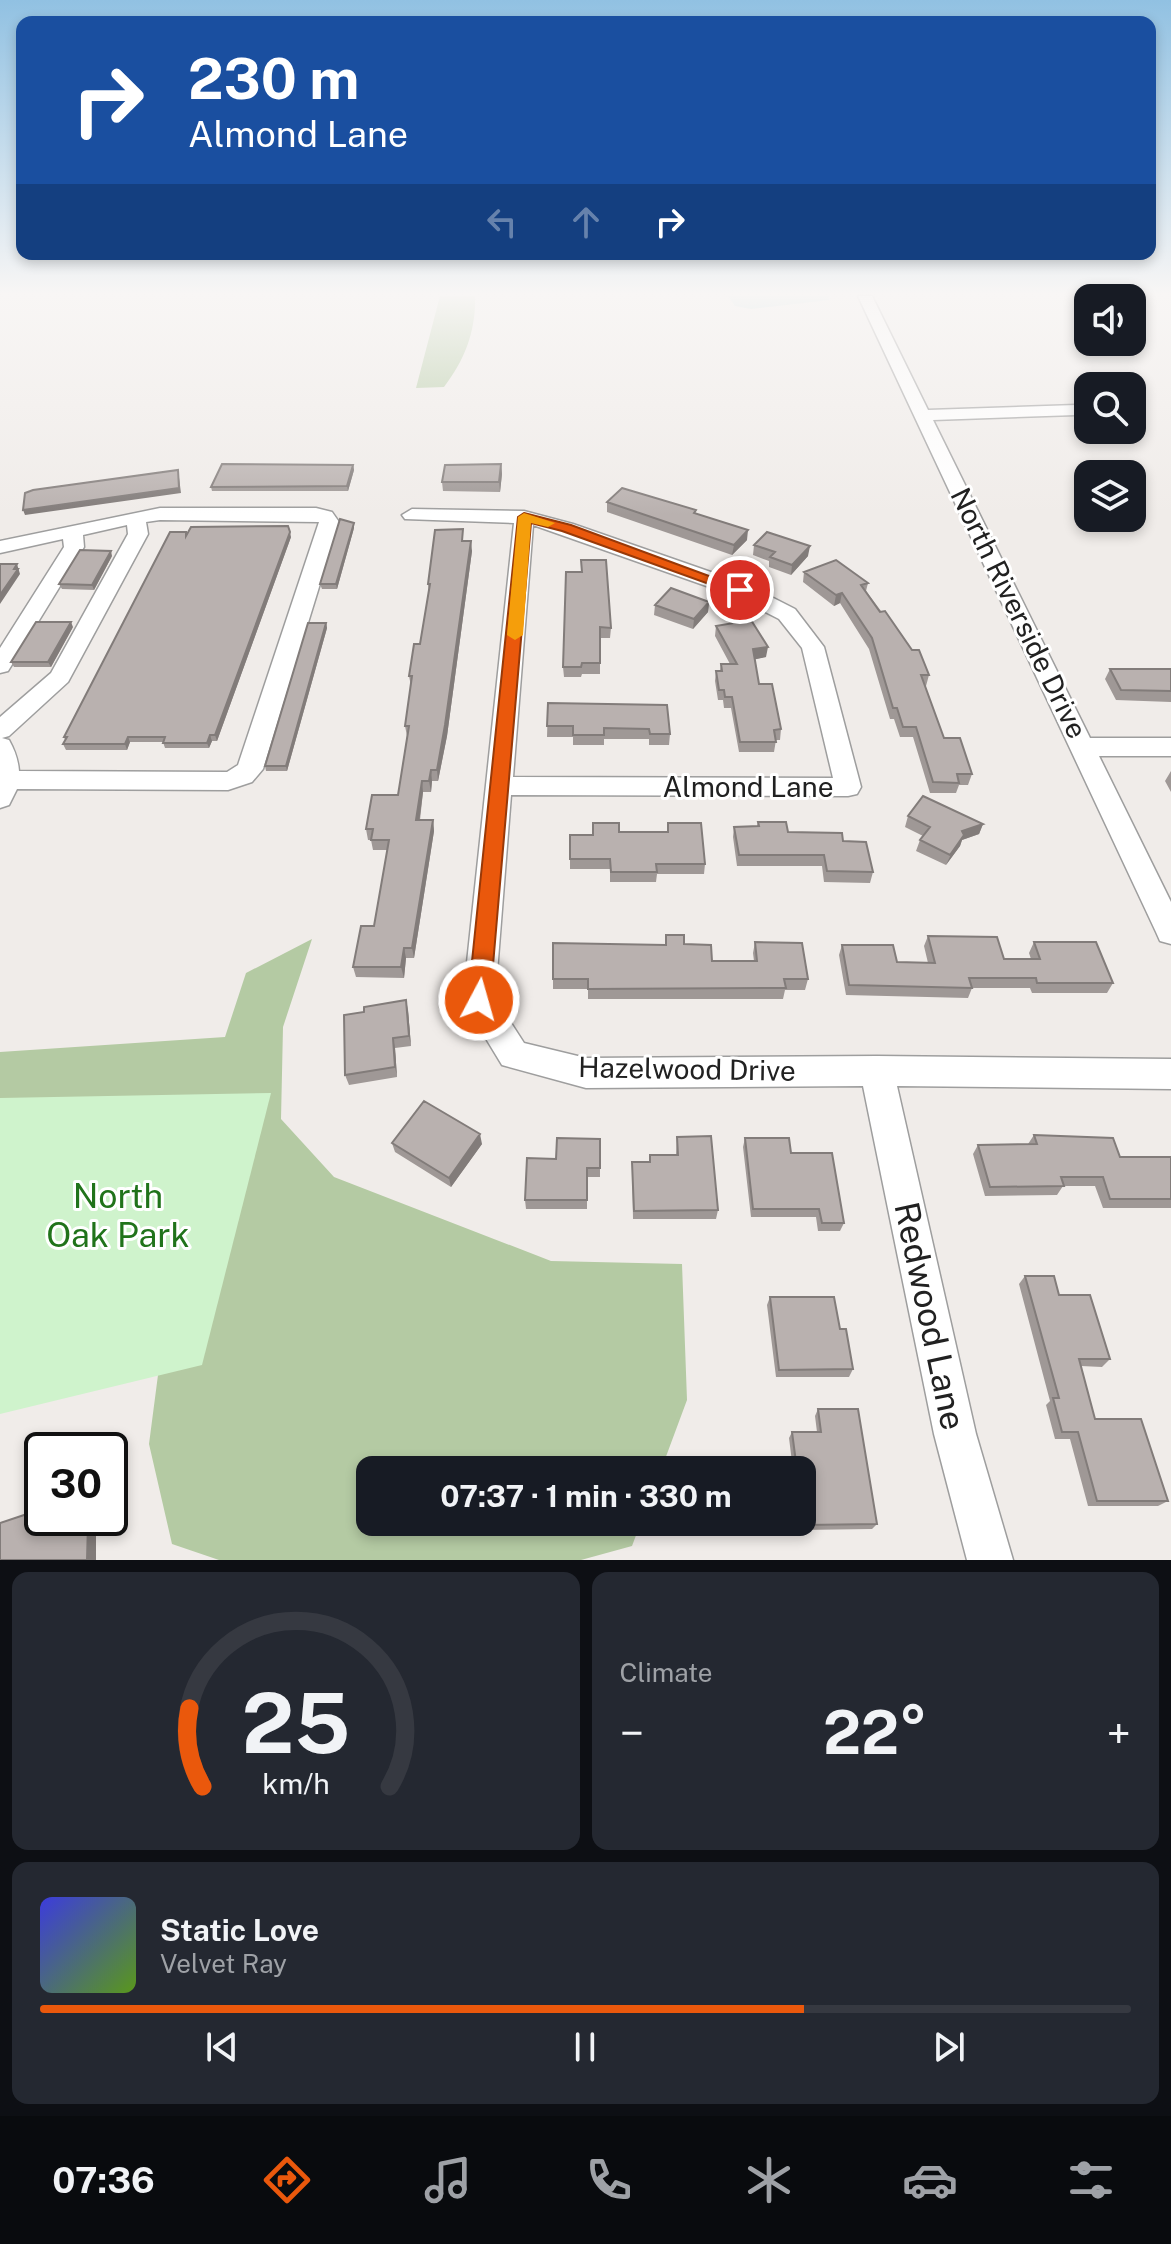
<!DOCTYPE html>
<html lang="en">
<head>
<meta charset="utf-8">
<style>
  :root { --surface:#171b24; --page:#242831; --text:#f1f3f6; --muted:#9ea1a6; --line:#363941; --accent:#ea580c }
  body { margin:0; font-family:"Public Sans",sans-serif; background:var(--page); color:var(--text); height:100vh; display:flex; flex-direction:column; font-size:30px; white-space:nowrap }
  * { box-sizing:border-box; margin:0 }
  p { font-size:26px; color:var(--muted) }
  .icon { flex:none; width:44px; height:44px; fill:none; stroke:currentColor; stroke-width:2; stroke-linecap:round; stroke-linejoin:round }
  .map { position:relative; height:1560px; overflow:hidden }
  .drawer { display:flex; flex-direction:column; gap:12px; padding:12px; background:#0d0f14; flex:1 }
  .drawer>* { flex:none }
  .hud { position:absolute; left:16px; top:16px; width:1140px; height:244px; border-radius:16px; box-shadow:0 4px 12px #0003; background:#1a4fa0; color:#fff; overflow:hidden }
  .controls { position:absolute; left:1074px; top:284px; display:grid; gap:16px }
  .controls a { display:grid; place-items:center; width:72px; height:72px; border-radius:16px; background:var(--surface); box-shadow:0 4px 12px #0003; font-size:40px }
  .speed { position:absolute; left:24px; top:1432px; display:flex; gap:16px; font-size:40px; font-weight:700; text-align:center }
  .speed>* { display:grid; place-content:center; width:104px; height:104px; border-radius:50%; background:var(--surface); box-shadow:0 4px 12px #0003; line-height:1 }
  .speed .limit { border:4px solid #111; border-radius:12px; background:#fff; color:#111 }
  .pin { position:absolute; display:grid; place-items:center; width:68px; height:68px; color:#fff; margin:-34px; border:4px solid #fff; border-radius:50%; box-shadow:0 2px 8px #0007 }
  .me { position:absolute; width:88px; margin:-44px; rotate:6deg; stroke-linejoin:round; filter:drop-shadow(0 0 6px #0008) }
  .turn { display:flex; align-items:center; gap:28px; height:168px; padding:0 40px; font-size:36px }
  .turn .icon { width:104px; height:104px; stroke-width:2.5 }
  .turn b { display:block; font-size:56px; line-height:68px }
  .lanes { display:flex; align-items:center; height:76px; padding:0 40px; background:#0003; justify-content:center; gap:40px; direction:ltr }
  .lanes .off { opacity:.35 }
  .big { font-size:60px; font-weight:700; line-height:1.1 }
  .drawer .widget { flex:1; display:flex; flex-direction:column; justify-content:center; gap:12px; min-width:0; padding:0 28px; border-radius:16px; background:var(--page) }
  .drawer .dial { align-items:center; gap:0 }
  .dial svg { height:208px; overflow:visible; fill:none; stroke:var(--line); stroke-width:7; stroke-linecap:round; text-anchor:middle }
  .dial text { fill:var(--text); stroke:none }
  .song { display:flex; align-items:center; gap:24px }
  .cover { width:96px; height:96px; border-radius:12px; background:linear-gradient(135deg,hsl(240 70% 55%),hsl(90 70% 35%)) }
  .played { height:8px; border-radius:4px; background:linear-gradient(90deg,var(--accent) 70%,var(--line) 70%) }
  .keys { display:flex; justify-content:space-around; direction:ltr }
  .heat { display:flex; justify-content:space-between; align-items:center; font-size:44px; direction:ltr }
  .drawer .tiles { flex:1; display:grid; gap:12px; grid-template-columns:1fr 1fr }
  .widget:last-child { grid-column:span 2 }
  .trip { position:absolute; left:356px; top:1456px; width:460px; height:80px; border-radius:16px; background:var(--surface); box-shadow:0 4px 12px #0003; font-weight:700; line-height:80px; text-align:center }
  .menu { display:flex; height:128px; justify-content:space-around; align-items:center; background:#090b0e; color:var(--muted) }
  .menu .icon { width:56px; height:56px }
  .menu .active { color:var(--accent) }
  .menu b { font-size:36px; color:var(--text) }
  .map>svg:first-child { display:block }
  .forest { fill:#b4caa3 }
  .park { fill:#cff3cc }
  .water { fill:#afd5d8 }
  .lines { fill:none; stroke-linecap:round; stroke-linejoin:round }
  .minor-casing { stroke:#9e9e9e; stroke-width:3 }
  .minor { fill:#fff; fill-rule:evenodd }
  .wall { fill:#9f9896 }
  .shaded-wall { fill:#827c7a }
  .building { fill:#b9b1af; stroke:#827c7a; stroke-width:2 }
  .route { fill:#ea580c; stroke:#983908; stroke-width:2 }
  .slow { fill:#f59e0b }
  .labels { text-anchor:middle; stroke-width:6; stroke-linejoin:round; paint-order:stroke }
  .street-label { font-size:28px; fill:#212121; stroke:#fff }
  .near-park-label { font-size:34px; fill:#20731a; stroke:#fff }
  .near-street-label { font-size:34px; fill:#212121; stroke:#fff }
</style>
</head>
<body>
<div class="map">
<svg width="1171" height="1560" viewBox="0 0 1171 1560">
  <rect width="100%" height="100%" fill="#f0ece9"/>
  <path class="forest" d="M440 296H475C476 331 465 360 444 387L416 388Z
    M312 939 283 1027 281 1119 334 1177 551 1261 682 1264 687 1400 661 1470H370V1522H641L632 1546 581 1560H219L172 1544 149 1444 161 1352 0 1113V1052L225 1037 246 973Z"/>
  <path class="park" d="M271 1093 202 1365 0 1414V1098Z"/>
  <path class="water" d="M728 296H828L829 300 751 309 735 306Z"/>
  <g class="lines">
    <defs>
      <path id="minor" d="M858 296H872L928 410 1076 405 1084 410 1076 415 933 420 1090 738H1171V756H1099L1171 902V944L1160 941 1156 932Z
        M160 508H316L332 512 339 522 263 769 252 782 228 790 17 789 9 805 0 808V717L51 673 128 534 127 525 83 535 84 547 8 671 0 673V648L64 547 63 539 0 553V541ZM160 520 319 522 238 765 227 772 19 771C18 759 15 751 9 740L2 738 9 736 68 682 148 534 146 522Z
        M412 509 524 511 573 524 748 585 795 609 824 647 861 787 857 794 848 796 511 795 495 998 524 1043 586 1058 877 1056 1171 1059V1089L897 1086 976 1434 1013 1560H967L934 1434 863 1086 586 1088 502 1065 468 1009 463 1000 514 523 405 519 402 515ZM533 525 732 595 779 619 802 648 833 778 513 777Z"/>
    </defs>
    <use href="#minor" class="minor-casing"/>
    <use href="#minor" class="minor"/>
  </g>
  <path class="wall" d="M501 464 502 474 500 492 443 491 442 482Z
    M353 465 354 470 348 491H212L211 487Z
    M607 502 747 540 732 555 607 512Z
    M354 528 337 589H322L320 584Z
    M187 535 291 537 217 741H212L209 748H165L163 742H130L127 750H66L63 744 65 740 64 737Z
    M464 541 472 551 447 736 438 781H432L431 792H423L420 820H433L434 831 414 958H406L404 978 356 977 353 967 374 926 387 850H373L371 840H368L366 829 398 795 407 736 405 726 411 686 409 676 420 644 429 592 428 584Z
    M754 545 808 556 791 575 769 567V561L753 555Z
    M112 556 94 590 62 589 59 584Z
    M581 572 611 628 610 638H600V674H582L581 677H564L563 667Z
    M804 572 868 583 866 591 929 675 926 686H925L944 738 972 774 968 785H959L956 793H930L913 737H900L894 719H890L869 649 840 603 834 606 803 582Z
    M709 602 708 612 693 629 654 615 655 605Z
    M326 623 327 628 287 771H266L265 766Z
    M716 626 766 657 755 659 759 684 781 729 780 740H776L774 752H739L731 708H724L723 700H718L715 681 716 671H720L721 664H730L715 636Z
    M73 627 51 667H14L11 662Z
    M1110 669H1171V702L1116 700 1105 679Z
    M548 703 670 734 669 745H649V739H604V745H573V737H547Z
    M1171 771V792L1165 781Z
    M908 816 983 824 979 834 962 840 960 846 946 865 916 851 920 840 923 836 905 827Z
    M758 822 788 832 843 841 873 872 870 883 824 882 822 866H737L733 837 734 827 757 826Z
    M668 823 705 864 704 874H657L656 882H610V869H570V835H593L619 832H667Z
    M666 935 712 961H754L753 953 755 942 808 979 805 990H785L783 999H588V989H553V943L665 945Z
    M928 936 1004 959H1031L1029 953 1034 942 1113 983 1107 993H1032L1030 988H972L968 998 846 995 839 955 842 945 897 962 928 963 924 946Z
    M408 1010 411 1046 395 1048 397 1077 349 1085 345 1075Z
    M1034 1135 1120 1157H1171V1208H1103L1095 1186H1063L1057 1195 985 1196 973 1154 978 1145 1028 1144Z
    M677 1137 718 1210 716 1219H633L632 1162H649L650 1155H676Z
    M745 1138 791 1153 844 1223 840 1231H818L816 1217H751L743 1147Z
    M600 1139V1177H587V1209H526L525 1200 556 1159Z
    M392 1143 482 1144 451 1187 395 1152Z
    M1025 1276 1059 1295 1110 1359 1102 1367 1081 1366 1095 1419 1168 1501 1158 1506H1088L1070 1439H1055L1046 1405 1050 1401 1019 1284Z
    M770 1297 840 1329 853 1369 849 1377H776L767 1305Z
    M818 1409 877 1524 872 1529 801 1530 800 1522H802V1470H793L789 1438 792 1432H817L815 1416Z"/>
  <path class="shaded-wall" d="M501 464 502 474 500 492 499 482Z
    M353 465 354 470 348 491 347 486Z
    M178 470 181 493 25 515 23 510Z
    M354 523V528L337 589 336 584Z
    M748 530 747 540 732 555 734 545Z
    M290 532 291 537 217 741 215 735Z
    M471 541 472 551 447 736 438 781 437 770Z
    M810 546 808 556 791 575 792 565Z
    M111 551 112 556 94 590 92 585Z
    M17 564 20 574 0 604V595Z
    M842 593 840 603 834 606 836 595Z
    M709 602 708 612 693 629 694 619Z
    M71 622 73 627 51 667 48 662Z
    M326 623 327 628 287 771 286 766Z
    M768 647 766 657 752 660 753 649Z
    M210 735 212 741 209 748 207 743Z
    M128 737 130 742 127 750 125 744Z
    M431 770 432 781 431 792 429 781Z
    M422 781 423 792 418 831 416 820Z
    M433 820 434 831 414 958 412 948Z
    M983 824 979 834 962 840 960 846 946 865 962 831Z
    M404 948 406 958 404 978 401 967Z
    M406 1000 408 1010 411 1046 409 1036Z
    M393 1038 395 1048 397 1077 395 1067Z
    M480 1134 482 1144 451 1187 449 1178Z
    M67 1518H76L75 1536 67 1531Z
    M88 1523 96 1528V1560H87Z"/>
  <path class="building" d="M222 464 353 465 347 486 211 487Z
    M501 464 499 482H442L445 465Z
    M178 470 179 488 23 510 25 493 33 490Z
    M622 488 696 510 694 513 748 530 734 545 607 502Z
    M340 519 354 523 336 584H320Z
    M288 526 290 532 215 735H210L207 743H163L165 737H128L125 744H63L67 737H64L170 532H186V536L191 527Z
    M463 529 462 541H471L445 725 437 770H431L429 781H422L416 820H433L412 948H404L401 967H353L361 926H374L389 840H371L373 829H366L372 795H398L409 726H405L412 676H409L414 644H420L430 584H428L435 530Z
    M767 532 810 546 792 565 770 557 775 552 754 545Z
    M80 550 111 551 92 585 59 584Z
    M581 560H606L611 628 600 627V663H582L581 667H563L566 572H582Z
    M836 560 868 583 861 585 880 612 885 611 912 650H919L929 675H921L944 738H960L972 774H957L959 783 933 782 916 727H903L897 708H893L872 638 842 593 836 595 804 572Z
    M0 564H17L14 569H18L0 595Z
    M671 588 709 602 694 619 655 605Z
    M751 620 768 647 753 649 759 684H772L781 729 774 730 776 742H740L732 697H725L724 690H719L716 671H722L721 664H737L716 626Z
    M36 622H71L48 662H11Z
    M308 623H326L286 766H265Z
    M1110 669H1171V691L1121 690Z
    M548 703 667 705 670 734H650L649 729 604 728V735H573V726H547Z
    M923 796 983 824 962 831 964 835 950 855 920 840 930 827 908 816Z
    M758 822H786L788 832 842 833 843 841 866 842 873 872 827 871 824 855H739L734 827 759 826Z
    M593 823H619V832H668V823H701L705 864H656L657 872H611L610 859H570V835H593Z
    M666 935H684V944L711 945 712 961H757L755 942 802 943 808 979H784L786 988 588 989V979H553V943L666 945Z
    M928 936 997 937 1004 959H1040L1034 942H1096L1113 983H1037L1036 978H969L972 988 849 985 842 945H893L897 962 935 963Z
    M406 1000 409 1036 393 1038 395 1067 345 1075 344 1015 364 1012V1007Z
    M424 1101 480 1134 449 1178 392 1143Z
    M1034 1135 1113 1138 1120 1157H1171V1199H1110L1103 1177H1061L1064 1186 990 1187 978 1145 1037 1144Z
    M711 1136 718 1210 634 1211 632 1162H650V1155H678L677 1137Z
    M557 1138 600 1139V1168H587V1200H525L527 1158 556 1159Z
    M745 1138H789L791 1153H832L844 1223H822L819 1209H753Z
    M1025 1276H1054L1059 1295H1090L1110 1359H1079L1095 1419H1141L1168 1501H1097L1078 1432H1062L1053 1398H1059Z
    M770 1297H834L840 1329H846L853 1369 779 1370Z
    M818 1409H858L877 1524 805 1525 802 1505V1470H797L792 1432H821Z
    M42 1509V1518H67V1531L88 1523 87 1560H0V1523Z"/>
  <linearGradient id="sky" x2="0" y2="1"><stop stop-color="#91c1e2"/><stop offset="0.57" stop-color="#f8f6f5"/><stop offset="1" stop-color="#f8f6f5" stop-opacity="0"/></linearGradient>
  <rect width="1171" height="515" fill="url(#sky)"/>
  <path class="route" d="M524 513 571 525 747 590 745 593H734L562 531 531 523 490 1000 487 1007 479 1010 471 1007 468 1000 518 517Z"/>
  <path class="slow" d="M524 513 555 523 548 527 531 523 523 635 515 640 507 635 518 517Z"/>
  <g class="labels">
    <g class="street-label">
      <text transform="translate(1019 613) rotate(64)" y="10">North Riverside Drive</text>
      <text x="748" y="797">Almond Lane</text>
      <text transform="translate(687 1069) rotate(1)" y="10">Hazelwood Drive</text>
    </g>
    <g class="near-park-label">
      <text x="118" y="1208">North<tspan x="118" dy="39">Oak Park</tspan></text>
    </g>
    <g class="near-street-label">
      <text transform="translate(930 1316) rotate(78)" y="12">Redwood Lane</text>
    </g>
  </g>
</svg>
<div class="controls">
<a><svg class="icon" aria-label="sound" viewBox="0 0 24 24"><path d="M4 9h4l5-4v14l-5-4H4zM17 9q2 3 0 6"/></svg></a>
<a><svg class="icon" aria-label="search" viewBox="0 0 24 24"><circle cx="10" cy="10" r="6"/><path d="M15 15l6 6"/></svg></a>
<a><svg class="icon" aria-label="layers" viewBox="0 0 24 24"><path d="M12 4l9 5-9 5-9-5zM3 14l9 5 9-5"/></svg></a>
</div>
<div class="speed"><div class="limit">30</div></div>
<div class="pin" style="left:740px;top:590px;background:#d93025"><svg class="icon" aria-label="arrive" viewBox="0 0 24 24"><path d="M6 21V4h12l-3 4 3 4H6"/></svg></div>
<svg class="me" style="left:479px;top:1000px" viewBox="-20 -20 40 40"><circle r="17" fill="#ea580c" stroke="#fff" stroke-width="3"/><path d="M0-11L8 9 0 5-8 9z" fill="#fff"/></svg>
<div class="trip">07:37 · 1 min · 330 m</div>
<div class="hud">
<div class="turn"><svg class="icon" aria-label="right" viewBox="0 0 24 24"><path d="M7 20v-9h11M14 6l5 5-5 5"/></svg><div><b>230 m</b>Almond Lane</div></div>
<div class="lanes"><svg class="icon off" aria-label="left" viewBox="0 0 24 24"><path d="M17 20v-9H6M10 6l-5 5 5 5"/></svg><svg class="icon off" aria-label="ahead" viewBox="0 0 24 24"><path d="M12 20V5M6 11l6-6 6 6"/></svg><svg class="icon" aria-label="right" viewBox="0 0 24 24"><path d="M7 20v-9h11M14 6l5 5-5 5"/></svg></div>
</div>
</div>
<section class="drawer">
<div class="tiles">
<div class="widget dial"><svg viewBox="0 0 100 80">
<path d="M14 69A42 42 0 1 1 86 69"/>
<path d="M14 69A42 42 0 0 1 9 39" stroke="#ea580c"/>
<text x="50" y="56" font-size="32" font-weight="700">25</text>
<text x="50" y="72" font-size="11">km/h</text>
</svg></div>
<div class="widget"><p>Climate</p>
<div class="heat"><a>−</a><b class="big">22°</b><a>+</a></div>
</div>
<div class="widget">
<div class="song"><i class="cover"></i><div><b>Static Love</b><p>Velvet Ray</p></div></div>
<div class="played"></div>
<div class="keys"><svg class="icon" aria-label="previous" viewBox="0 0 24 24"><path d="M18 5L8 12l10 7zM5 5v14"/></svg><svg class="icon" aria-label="pause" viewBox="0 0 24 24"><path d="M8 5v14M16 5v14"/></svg><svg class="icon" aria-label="next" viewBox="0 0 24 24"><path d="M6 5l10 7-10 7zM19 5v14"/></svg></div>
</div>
</div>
</section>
<nav class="menu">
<b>07:36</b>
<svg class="icon active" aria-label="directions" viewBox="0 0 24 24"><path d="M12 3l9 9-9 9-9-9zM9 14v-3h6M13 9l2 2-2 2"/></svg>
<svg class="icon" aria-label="music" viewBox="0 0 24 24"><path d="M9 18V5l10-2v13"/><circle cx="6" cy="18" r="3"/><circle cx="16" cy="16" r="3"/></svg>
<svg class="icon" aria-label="phone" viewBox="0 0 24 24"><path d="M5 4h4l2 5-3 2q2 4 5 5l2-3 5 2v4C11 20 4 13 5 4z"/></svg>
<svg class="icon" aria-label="climate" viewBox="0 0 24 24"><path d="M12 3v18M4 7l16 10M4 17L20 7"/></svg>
<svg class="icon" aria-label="car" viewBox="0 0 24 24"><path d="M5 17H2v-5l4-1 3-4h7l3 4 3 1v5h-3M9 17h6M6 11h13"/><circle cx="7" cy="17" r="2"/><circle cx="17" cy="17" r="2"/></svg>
<svg class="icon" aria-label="filters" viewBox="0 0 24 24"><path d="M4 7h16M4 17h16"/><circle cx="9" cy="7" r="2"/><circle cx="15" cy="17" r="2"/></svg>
</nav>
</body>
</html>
